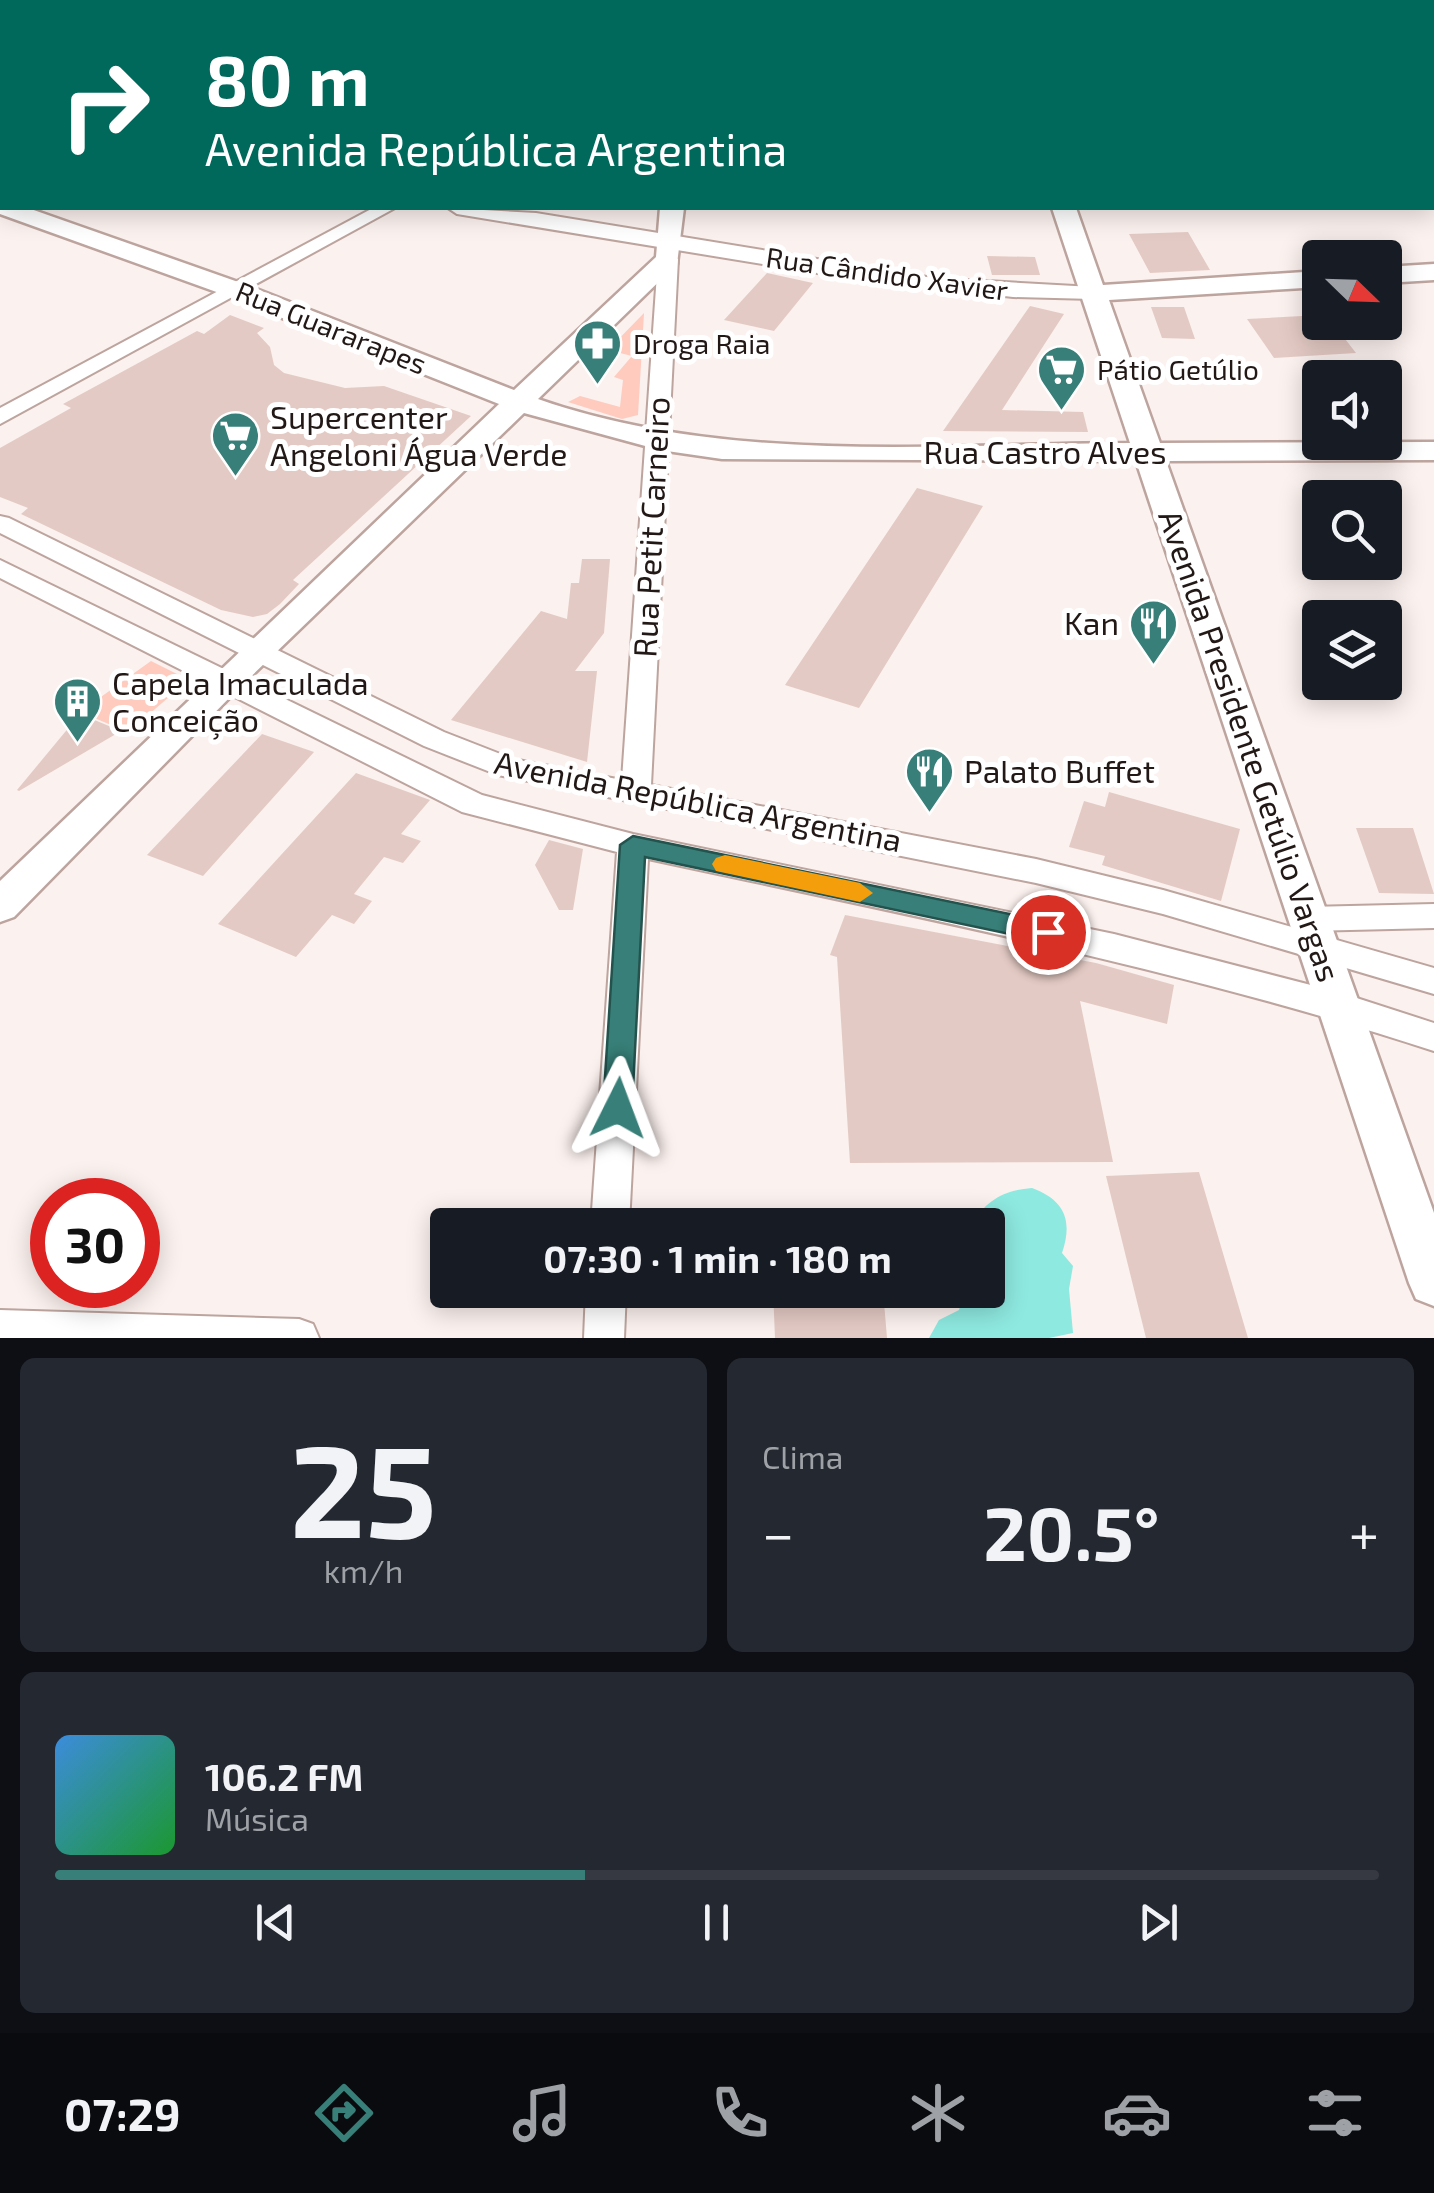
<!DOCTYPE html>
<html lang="pt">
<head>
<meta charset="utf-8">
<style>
  :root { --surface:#171b24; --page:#242831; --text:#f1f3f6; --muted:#9ea1a6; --line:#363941; --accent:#377f78 }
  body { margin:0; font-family:"Exo 2",sans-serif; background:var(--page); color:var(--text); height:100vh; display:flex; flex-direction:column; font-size:38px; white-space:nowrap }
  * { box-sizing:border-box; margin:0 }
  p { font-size:32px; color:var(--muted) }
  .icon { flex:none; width:55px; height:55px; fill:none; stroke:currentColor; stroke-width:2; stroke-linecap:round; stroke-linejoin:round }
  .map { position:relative; height:1338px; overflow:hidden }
  .panel { display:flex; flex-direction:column; gap:20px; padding:20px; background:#0d0f14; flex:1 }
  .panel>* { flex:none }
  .banner { position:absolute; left:0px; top:0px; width:1435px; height:210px; box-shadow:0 5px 25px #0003; background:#00695c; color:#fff; overflow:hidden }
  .needle { width:65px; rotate:113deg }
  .tools { position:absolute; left:1302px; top:240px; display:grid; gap:20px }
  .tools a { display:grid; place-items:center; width:100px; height:100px; border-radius:10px; background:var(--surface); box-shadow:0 5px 25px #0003; font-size:50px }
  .speed { position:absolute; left:30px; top:1178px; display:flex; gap:20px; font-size:50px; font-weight:700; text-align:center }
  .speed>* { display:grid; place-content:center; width:130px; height:130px; border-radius:50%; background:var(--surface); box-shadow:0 5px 25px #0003; line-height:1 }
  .speed .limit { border:15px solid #d22; background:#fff; color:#111 }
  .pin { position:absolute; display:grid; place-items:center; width:85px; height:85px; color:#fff; margin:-42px; border:5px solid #fff; border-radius:50%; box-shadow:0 2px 10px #0007 }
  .me { position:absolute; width:110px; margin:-55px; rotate:3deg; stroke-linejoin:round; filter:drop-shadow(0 0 8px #0008) }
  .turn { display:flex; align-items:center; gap:35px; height:210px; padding:0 40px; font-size:45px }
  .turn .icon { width:130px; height:130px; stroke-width:2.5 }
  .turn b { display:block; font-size:70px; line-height:85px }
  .big { font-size:75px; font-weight:700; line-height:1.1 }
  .panel .widget { flex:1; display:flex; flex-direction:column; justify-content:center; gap:15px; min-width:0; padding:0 35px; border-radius:15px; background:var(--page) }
  .panel .dial { align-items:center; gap:0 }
  .dial b { font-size:130px; line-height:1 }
  .song { display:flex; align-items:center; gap:30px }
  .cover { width:120px; height:120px; border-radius:15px; background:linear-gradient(135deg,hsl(210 70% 55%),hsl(130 70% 35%)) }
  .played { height:10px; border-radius:5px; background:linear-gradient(90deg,var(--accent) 40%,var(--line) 40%) }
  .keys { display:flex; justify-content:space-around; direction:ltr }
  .heat { display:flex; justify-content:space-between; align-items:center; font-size:55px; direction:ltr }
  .panel .tiles { flex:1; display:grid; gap:20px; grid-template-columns:1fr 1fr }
  .widget:last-child { grid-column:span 2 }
  .trip { position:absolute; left:430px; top:1208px; width:575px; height:100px; border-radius:10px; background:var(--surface); box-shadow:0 5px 25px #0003; font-weight:700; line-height:100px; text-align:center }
  .dock { display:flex; height:160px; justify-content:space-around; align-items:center; background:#090b0e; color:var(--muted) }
  .dock .icon { width:70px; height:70px }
  .dock .on { color:var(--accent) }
  .dock b { font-size:45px; color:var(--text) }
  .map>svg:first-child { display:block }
  .green { fill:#fecbbe }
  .water { fill:#8ee9e0 }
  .building { fill:#e4cac4 }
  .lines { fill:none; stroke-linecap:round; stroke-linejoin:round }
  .minor-casing { stroke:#bda49e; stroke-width:4 }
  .major-casing { stroke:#bda49e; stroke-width:5 }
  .minor { fill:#fff; fill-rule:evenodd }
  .major { fill:#fff; fill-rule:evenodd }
  .route { fill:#377f78; stroke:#24534e; stroke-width:2.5 }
  .slow { fill:#f59e0b }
  .labels { text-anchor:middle; stroke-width:10; stroke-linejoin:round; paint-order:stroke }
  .far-street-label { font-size:28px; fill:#221917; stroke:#fff }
  .far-poi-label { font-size:28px; fill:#221917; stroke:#fff; text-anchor:start }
  .poi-label { font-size:32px; fill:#221917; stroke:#fff; text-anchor:start }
  .street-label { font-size:32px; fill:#221917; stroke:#fff }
</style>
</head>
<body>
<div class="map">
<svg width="1434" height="1338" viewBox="0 0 1434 1338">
  <rect width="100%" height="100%" fill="#fbf1ee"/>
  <path class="green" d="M644 313 638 415 622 419 568 402 580 396 620 407 623 380 614 377 632 356 608 350Z
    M151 661 189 680 128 732 80 712Z"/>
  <path class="water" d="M1032 1188C1065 1200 1073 1221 1062 1253L1073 1266 1069 1289 1073 1333 1049 1338H929L939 1320 959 1310 964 1290H988V1225H972C985 1200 1005 1190 1032 1188Z"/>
  <path class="building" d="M1188 232 1210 270 1150 273 1129 234Z
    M987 256 1035 257 1040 275H992Z
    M767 273 813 283 774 331 724 320Z
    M1030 306 1064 314 1002 410 1083 412 1088 432 943 431Z
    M1151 307H1184L1195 339 1162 338Z
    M230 315 264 328 257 333 270 347 274 365 284 373 345 388 384 386 471 416 293 580 299 584 280 604 267 614 253 617 221 610 21 514 28 508 0 497V448L71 408 63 404 197 331 204 334Z
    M1320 315V322H1332L1356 353 1274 358 1247 319Z
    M917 488 983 506 859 708 785 685Z
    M582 559H610L604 633 575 671H597L587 762 451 720 541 611 567 619 571 583H579Z
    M80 714 121 731 19 791 17 790Z
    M262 734 314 752 203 876 147 855Z
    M356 773 430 800 401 834 421 841 403 863 384 857 354 894 372 901 354 924 332 915 296 957 218 924Z
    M1109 792 1240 829 1221 901 1102 865 1105 856 1069 847 1084 801 1105 807Z
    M1356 828H1413L1434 894 1379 893Z
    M549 840 583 849 573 910H559L535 865Z
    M845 915 1096 963 1174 985 1167 1024 1080 1001 1113 1162 850 1163 837 957 830 955Z
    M1199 1172 1248 1338H1146L1106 1176Z
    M773 1290H883L887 1338H775Z"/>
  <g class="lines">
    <defs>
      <path id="minor" d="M40 0H61L62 2H41Z
        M474 0H497L498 2H475Z
        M1432 38H1434V48H1432Z
        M2 46V56L0 57V47Z
        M0 141H2V151H0Z
        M1432 174H1434V184H1432Z
        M373 208H395L0 424V408Z
        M448 208 536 213 933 278 1093 287 1103 293 1093 299 1013 297 854 279 457 214Z
        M668 253 678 259 651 785 1036 859 1163 890 1434 968V994L1163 914 1036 883 498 775 424 746 0 533V516L9 518 444 732 513 759 622 780 658 259Z
        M0 560 482 795 633 834 1114 934 1338 992 1434 1023V1051C1177 967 912 916 648 859L629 1225H591L617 852 462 812 0 578Z
        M1434 904V928L1308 931 1297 928 1292 919 1297 910 1308 907Z
        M586 1290H626L624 1338H584Z
        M0 1310 299 1319 313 1324 319 1338H0Z"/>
      <path id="major" d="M983 0H1001L1002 2H984Z
        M1376 0H1395L1396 2H1377Z
        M1432 53H1434V67H1432Z
        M0 202 2 208H28L241 283 514 390 656 257 660 208H684L677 264 538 399C728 465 933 444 1130 443L1052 208H1076L1103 285 1320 271V287L1109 300 1160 443 1434 442V460L1166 461 1434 1213V1306L1416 1299 1409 1283 1136 461 722 459 660 450 524 413 237 690 14 917 0 922V881L499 404 222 294 0 214Z
        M1434 264V280L1385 283V267Z"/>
    </defs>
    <use href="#minor" class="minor-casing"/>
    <use href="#major" class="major-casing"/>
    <use href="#minor" class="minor"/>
    <use href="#major" class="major"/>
  </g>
  <path class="route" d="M633 836 1048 922 1061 932 1048 942 645 857 632 1108 628 1116 618 1120 607 1116 603 1108 620 845Z"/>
  <path class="slow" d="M725 855 860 883 873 893 860 902 716 871 712 864 716 858Z"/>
  <defs>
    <symbol id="pharmacy-pin" viewBox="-11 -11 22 30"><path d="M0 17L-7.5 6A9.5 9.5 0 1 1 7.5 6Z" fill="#377f78" stroke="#fff"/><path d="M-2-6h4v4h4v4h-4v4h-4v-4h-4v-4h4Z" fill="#fff"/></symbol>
    <symbol id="supermarket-pin" viewBox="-11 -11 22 30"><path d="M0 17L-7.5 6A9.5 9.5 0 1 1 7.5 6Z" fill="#377f78" stroke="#fff"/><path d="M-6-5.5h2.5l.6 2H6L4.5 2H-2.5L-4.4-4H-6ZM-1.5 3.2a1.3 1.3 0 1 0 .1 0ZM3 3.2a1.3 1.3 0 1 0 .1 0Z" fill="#fff"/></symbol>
    <symbol id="restaurant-pin" viewBox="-11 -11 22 30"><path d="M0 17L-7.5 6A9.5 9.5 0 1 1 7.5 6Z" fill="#377f78" stroke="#fff"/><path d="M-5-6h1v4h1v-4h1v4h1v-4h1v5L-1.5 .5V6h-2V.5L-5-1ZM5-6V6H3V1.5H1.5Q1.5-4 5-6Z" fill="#fff"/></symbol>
    <symbol id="building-pin" viewBox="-11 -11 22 30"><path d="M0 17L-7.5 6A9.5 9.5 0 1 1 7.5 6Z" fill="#377f78" stroke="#fff"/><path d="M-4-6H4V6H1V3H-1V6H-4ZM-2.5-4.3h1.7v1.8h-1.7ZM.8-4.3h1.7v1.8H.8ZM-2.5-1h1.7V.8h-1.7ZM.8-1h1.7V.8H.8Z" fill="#fff"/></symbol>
  </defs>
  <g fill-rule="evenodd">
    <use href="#pharmacy-pin" x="570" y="316" width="55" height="75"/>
    <use href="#supermarket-pin" x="1034" y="342" width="55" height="75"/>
    <use href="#supermarket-pin" x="208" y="408" width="55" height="75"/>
    <use href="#restaurant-pin" x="1126" y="596" width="55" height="75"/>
    <use href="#building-pin" x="50" y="674" width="55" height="75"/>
    <use href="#restaurant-pin" x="902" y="744" width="55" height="75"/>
  </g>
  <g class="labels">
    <g class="far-street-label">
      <text transform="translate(887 274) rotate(8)" y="10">Rua Cândido Xavier</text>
      <text transform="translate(331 328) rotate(22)" y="10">Rua Guararapes</text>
    </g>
    <g class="far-poi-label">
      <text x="633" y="354">Droga Raia</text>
      <text x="1097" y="380">Pátio Getúlio</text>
    </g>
    <g class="poi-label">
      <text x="270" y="429">Supercenter<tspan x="270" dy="37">Angeloni Água Verde</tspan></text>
      <text x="1119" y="635" text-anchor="end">Kan</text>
      <text x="112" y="695">Capela Imaculada<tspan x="112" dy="37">Conceição</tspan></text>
      <text x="964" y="783">Palato Buffet</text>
    </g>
    <g class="street-label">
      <text x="1045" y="464">Rua Castro Alves</text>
      <text transform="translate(652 527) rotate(-87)" y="11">Rua Petit Carneiro</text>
      <text transform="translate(1249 746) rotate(71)" y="11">Avenida Presidente Getúlio Vargas</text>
      <text transform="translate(698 802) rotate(11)" y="11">Avenida República Argentina</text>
    </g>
  </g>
</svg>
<div class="tools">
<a><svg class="needle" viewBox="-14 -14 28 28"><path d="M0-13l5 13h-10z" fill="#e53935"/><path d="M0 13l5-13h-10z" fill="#9ea1a6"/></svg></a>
<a><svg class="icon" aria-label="sound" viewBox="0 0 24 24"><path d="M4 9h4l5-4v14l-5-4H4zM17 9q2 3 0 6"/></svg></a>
<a><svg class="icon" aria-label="search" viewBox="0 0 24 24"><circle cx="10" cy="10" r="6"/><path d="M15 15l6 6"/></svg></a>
<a><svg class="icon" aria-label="layers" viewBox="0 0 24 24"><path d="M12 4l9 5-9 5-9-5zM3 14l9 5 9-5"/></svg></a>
</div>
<div class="speed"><div class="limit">30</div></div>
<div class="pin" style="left:1048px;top:932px;background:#d93025"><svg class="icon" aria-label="arrive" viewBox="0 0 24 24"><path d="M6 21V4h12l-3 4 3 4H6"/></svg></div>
<svg class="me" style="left:618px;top:1108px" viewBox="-20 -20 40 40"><path d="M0-17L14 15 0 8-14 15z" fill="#377f78" stroke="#fff" stroke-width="4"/></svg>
<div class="trip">07:30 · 1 min · 180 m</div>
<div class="banner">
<div class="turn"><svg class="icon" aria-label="right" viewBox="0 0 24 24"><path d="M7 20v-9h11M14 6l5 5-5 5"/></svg><div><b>80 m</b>Avenida República Argentina</div></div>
</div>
</div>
<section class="panel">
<div class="tiles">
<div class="widget dial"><b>25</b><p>km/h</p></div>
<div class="widget"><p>Clima</p>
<div class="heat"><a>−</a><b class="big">20.5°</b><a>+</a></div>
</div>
<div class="widget">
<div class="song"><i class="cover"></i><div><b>106.2 FM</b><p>Música</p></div></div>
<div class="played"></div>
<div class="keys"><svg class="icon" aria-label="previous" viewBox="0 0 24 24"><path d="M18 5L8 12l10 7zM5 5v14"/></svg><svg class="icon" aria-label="pause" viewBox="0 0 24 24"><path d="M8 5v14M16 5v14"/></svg><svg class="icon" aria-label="next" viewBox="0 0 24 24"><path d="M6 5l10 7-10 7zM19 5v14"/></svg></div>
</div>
</div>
</section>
<nav class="dock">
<b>07:29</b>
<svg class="icon on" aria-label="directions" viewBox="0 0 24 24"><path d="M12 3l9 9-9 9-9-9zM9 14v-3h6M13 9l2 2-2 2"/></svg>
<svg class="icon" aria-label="music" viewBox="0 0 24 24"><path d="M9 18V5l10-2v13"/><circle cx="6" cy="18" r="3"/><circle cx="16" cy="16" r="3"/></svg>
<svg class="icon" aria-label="phone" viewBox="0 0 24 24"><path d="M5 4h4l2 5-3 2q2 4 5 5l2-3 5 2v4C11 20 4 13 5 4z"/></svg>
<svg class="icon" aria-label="climate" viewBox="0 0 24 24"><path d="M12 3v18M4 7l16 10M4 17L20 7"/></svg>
<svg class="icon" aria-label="car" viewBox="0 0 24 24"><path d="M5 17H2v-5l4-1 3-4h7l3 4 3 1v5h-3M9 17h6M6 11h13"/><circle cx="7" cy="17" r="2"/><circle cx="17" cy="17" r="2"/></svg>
<svg class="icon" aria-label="filters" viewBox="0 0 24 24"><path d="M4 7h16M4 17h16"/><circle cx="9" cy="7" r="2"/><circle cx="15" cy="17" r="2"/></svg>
</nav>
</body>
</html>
